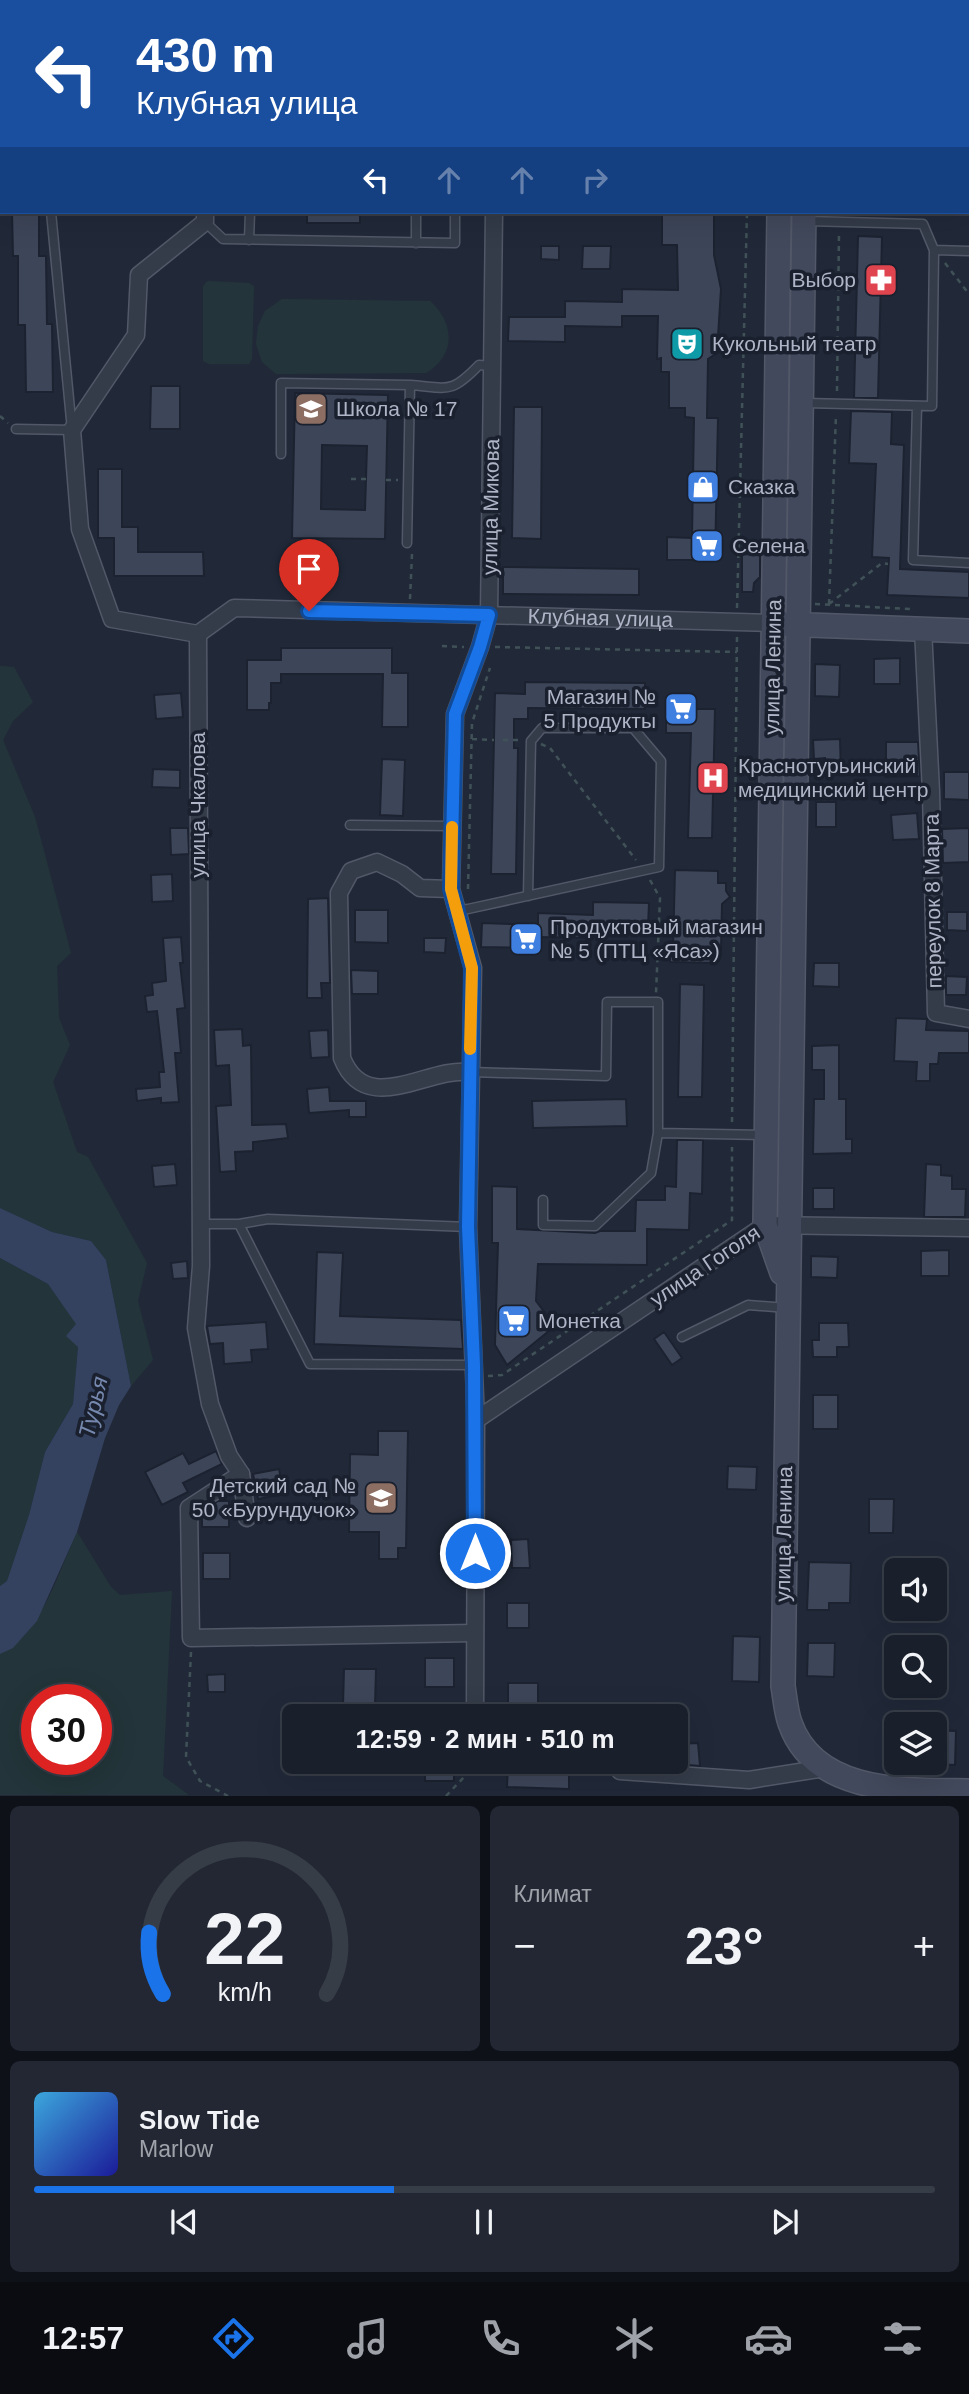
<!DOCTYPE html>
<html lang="ru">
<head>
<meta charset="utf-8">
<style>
  :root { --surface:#191f2b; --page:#222733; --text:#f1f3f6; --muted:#9fa2a9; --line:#373d47; --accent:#1a73e8 }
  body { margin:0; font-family:Arial,sans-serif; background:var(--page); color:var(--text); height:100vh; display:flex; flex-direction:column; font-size:26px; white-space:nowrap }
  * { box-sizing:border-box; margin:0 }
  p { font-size:23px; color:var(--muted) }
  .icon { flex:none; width:38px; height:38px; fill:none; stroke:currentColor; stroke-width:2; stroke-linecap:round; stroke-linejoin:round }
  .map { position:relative; height:1796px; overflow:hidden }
  .side { display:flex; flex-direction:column; gap:10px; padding:10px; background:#0e1118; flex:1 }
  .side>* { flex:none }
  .banner { position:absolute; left:0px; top:0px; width:970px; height:214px; box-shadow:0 7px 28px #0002,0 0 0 2px var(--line); background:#1a4fa0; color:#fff; overflow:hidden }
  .buttons { position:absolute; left:884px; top:1558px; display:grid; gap:14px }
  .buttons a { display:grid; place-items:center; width:63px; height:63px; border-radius:10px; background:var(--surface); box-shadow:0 7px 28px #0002,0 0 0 2px var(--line); font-size:35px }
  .speed { position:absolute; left:21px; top:1684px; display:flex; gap:14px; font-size:35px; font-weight:700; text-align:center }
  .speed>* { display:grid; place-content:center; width:91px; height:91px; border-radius:50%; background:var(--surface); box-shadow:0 7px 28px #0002,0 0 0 2px var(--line); line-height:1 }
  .speed .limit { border:10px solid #d22; background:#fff; color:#111 }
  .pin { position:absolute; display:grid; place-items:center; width:60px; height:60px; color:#fff; margin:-72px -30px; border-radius:50% 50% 50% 0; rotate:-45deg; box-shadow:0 0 7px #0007 }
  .pin .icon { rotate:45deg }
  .me { position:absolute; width:77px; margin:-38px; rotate:0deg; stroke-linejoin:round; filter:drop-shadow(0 0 5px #0008) }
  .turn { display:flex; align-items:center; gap:24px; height:147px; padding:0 21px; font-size:32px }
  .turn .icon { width:91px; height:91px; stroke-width:2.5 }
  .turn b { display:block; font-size:49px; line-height:60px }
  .lanes { display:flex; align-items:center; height:66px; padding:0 21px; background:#0003; justify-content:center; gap:35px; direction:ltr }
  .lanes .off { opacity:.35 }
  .big { font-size:52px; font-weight:700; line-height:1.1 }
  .side .tile { flex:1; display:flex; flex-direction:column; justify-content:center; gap:10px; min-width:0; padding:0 24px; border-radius:10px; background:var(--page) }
  .side .dial { align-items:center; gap:0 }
  .dial svg { height:182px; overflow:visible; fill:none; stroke:var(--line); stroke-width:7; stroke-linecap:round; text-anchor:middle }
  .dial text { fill:var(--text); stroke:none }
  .song { display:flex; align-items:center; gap:21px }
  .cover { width:84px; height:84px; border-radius:10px; background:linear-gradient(135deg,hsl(200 70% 55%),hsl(240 70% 35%)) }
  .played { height:7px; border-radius:4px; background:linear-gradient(90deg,var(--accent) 40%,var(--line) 40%) }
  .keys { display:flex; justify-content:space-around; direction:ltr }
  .heat { display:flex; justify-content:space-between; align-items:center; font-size:38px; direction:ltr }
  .side .tiles { flex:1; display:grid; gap:10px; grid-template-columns:1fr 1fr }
  .tile:last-child { grid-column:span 2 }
  .trip { position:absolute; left:282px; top:1704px; width:406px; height:70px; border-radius:10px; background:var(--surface); box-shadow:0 7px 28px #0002,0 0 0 2px var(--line); font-weight:700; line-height:70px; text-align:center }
  .menu { display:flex; height:112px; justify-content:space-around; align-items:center; background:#0a0c11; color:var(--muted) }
  .menu .icon { width:49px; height:49px }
  .menu .current { color:var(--accent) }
  .menu b { font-size:32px; color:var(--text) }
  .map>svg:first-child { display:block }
  .green { fill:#23353a; fill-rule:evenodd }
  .water { fill:#344260 }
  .building { fill:#3d4659; stroke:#1c2230; stroke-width:2; fill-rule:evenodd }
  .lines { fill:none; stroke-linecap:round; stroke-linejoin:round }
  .lane-casing { stroke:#525867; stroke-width:11 }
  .street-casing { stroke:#525867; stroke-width:19 }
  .secondary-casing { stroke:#525867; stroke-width:26 }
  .path { stroke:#405257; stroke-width:2.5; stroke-dasharray:5 5; stroke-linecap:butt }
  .lane { stroke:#343b49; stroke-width:8 }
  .street { stroke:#343b49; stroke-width:16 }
  .secondary { stroke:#42495c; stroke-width:23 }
  .route-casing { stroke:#114b97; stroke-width:18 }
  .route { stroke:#1a73e8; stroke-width:12 }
  .slow { stroke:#f59e0b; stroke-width:12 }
  .labels { text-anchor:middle; stroke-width:7; stroke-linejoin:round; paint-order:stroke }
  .poi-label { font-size:21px; fill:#afb5c6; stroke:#1a202e; text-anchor:start }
  .street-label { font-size:21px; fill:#afb5c6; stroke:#1a202e }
  .water-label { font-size:23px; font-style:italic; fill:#7688ae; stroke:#1a202e }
</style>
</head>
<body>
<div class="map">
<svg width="969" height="1796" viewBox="0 0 969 1796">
  <rect width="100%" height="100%" fill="#212939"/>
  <path class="green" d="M209 281 249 283 254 286 252 359 249 364H209L203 361V287L206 282Z
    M282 299 430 301C455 323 456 355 426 373L276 374 262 362 256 344 258 326 265 311Z
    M0 666 14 667 33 702 13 721 3 740 35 817 71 953 57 966 59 1018 70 1045 53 1082 77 1152 88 1157 147 1263 138 1301 153 1360 131 1386 106 1260 91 1241 52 1232 0 1208Z
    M0 1258 48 1284 77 1324 78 1347 73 1404 45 1452 29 1515 7 1581 0 1586Z
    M77 1532 111 1587 120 1595 172 1591 163 1776 189 1795H0V1654C41 1635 59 1571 77 1532ZM37 1699H96V1759H37Z"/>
  <path class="water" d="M0 1208 52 1232 91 1241 106 1260 131 1386 119 1405 105 1438 77 1532 37 1621 13 1648 0 1654V1586L7 1581 29 1515 45 1452 73 1404 78 1347 66 1336 76 1324 48 1284 0 1258Z"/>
  <path class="building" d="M12 212H39V256H46L47 324H52L53 392H26L25 325H18V256H13Z
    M307 212H360V223H307Z
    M662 212H714V255L721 289 717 353 708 359 707 418H718L715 560H667V537L692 538 694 418 685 417V408H669V372H661V358L657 359 658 316H622V327L565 326V342L508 341 509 317H565V301L622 302V289L678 290 677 245H662Z
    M858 236 882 237 878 398H854Z
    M541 246H559V260L541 259Z
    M583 246H611L610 269H582Z
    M151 386H180V429H150Z
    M295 393 388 395 385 539 292 538ZM322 445 367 446 365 510 321 509Z
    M514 407H542L541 539 512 538Z
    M851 411 892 412 891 444 904 445 900 569 969 572V598L887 595 889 558 872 557 876 464 849 463Z
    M98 469H122V527H138V552H203L204 576H114V538H98Z
    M742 554 760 555V577L754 583 753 592H742Z
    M503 567 639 569V595L503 594Z
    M281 648H392V673H408V727H382L383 674H281V683H271V703H269V710H247V660H281Z
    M900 658V684H874V659Z
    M815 664 840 665 839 697 815 696Z
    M525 682 645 683V709L528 708V719H514V748H518L516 874H491L495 693 525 694Z
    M181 693 183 717 156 719 154 695Z
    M666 709H715L712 838H688L691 733H666Z
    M840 739 841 774H825V758L814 759 813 740Z
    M886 742H918L920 776 886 777Z
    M382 759 405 760 403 816 380 815Z
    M153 769 180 770V788L152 787Z
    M944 772H969V800L944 799Z
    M816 802H836V827H816Z
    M917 813 919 839 893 840 891 815Z
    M170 828H188L189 854 171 855Z
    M969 828V862L943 863 942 829Z
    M675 870 718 871V883H726V891L730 897 722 904 721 951H716V963L670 962V948H673Z
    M172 874 173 901 152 902 151 875Z
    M328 898 330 983H321L322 998H307L308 899Z
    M593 902 649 903 648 927 593 926V938L537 937V948L481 947 482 923 538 925V913L593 915Z
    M355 910H388V943L355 942Z
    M947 912H967V931L947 930Z
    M181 937 183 963H180L185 1008 177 1009 181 1053H175L179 1102 161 1103V1098L137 1101 136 1089 160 1087 159 1072H164L157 1011 147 1012 145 996 153 995 152 983 166 981 163 938Z
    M424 938H446L445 953 424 952Z
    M814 963H839V987L813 986Z
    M351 970 378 971V994H352Z
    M946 976 967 977 966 995H946Z
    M680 984 704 985 702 1097H678Z
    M896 1018 927 1019 926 1030 969 1031V1053H939L938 1064H930V1081H916L917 1062 894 1061Z
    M242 1029 243 1046 251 1045 252 1125 286 1124 288 1138 253 1142V1151L235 1152 236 1171 220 1172 216 1106 231 1105 229 1065 216 1066 214 1030Z
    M328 1030 329 1057 311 1058 309 1031Z
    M839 1045V1099H846V1139H852V1153L813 1154 814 1099H824V1070H812V1046Z
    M329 1087 330 1101H366V1117H349V1110L309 1113 307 1089Z
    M626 1099 627 1126 533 1128 532 1101Z
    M677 1140H703L702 1194 690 1193 689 1230 647 1229V1265L538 1264 536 1301 555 1326 507 1365 495 1345 498 1243H492V1186L517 1187V1229L595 1233 600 1231H635L636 1200H665V1186L676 1187Z
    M175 1164 177 1185 154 1187 152 1166Z
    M926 1164 941 1165V1175L952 1176V1189H966L965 1217H924Z
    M813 1188H834V1209H813Z
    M949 1250V1276H921V1251Z
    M317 1252 343 1253 340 1316 461 1320 463 1349 314 1344Z
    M811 1256 838 1257 837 1278 811 1277Z
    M187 1261 188 1278 173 1279 171 1263Z
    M266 1322 268 1349 251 1350 252 1362 224 1364 223 1343 210 1344 207 1326Z
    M819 1323H848L849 1347H837V1357H813L812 1340H819Z
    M664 1332 682 1358 672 1365 654 1339Z
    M813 1395H838V1429H813Z
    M378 1431H408L406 1548H398V1559H379V1532H349L350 1454 378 1455Z
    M216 1451 222 1464 183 1483 188 1492 162 1505 145 1472 183 1453 189 1464Z
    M728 1466 757 1467 756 1490 727 1489Z
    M279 1469 284 1494 258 1499 253 1474Z
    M869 1499H894L893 1533H869Z
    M218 1501H229V1527H202V1512Z
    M528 1539 530 1568H512L511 1540Z
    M203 1553H230V1579H203Z
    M809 1562 851 1563 850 1603H829V1610H807Z
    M507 1603H529V1628H507Z
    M733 1636 760 1637 759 1682 732 1681Z
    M808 1643H835L834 1677 807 1676Z
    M425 1658H454V1687H425Z
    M344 1669H376L375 1707 343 1706Z
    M225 1674V1692H208L207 1675Z
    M508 1683H538V1716H508Z
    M934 1730 956 1731 955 1765 934 1764Z
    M698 1743 700 1766 676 1764V1744Z
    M425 1762H454V1781H425Z
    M508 1762H542V1769L558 1770V1775H569V1789L507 1787Z"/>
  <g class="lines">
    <defs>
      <path id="lane" d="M1 3 2 32
        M968 78H969
        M205 222 223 239 455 243V212
        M249 240 250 212
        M416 243V212
        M934 250 969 251
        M805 403 932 406 934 250 923 224 806 221
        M917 406 913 560 969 563
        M16 429 72 430 51 212
        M281 454V383L410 385
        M407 543 410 385C449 388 451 394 479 365L492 366
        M350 825 452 826
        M457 911 468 909 659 867 661 761 633 728H542L531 741 528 896
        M470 1072 606 1076 607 1002H658V1133
        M543 1200V1225L595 1226 651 1173 658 1133 764 1135
        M200 1224H239L310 1364 474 1365
        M239 1224 268 1219 468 1227
        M682 1337 748 1305 787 1308"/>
      <g id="street">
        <path d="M147 2 175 0"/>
        <path d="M206 2V0"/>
        <path d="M497 2V0"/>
        <path d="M0 3H2"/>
        <path d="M923 629 931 792 936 1013 969 1019"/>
        <path d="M198 634 201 1266 196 1328 210 1404 229 1456 241 1474 247 1518"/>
        <path id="s1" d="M198 634 234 608 774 623"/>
        <path d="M198 634 112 619 80 529 72 430 136 335 139 275 205 222V212"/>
        <path d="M451 889 420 888 402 874 377 862 351 871 339 893 342 1058C366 1118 427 1067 469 1072"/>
        <path d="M476 1420 765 1225 969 1228"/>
        <path d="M241 1474 189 1508 191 1638 474 1633"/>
        <path d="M475 1717 476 1420 468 1227 473 968 451 889 455 714 480 647 489 615 494 212"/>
        <path d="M476 1762V1765"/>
        <path d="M620 1771 749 1780 825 1768"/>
      </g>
      <path id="secondary" d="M782 2V0
        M807 2V0
        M779 212 765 1225 782 1273
        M804 212 783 1686C785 1698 786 1712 790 1723 815 1795 907 1790 969 1791
        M783 624 969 631"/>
    </defs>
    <use href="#lane" class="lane-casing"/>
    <use href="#street" class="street-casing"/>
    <use href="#secondary" class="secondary-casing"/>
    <path class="path" d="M752 2V0
      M839 2V0
      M968 4H969
      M945 263 969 294
      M837 391 839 233
      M0 416 8 423
      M351 479H366
      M386 480H398
      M410 599 412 554
      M815 604 910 609
      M829 604 836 415
      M829 604 882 563 888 564
      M737 608 747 212
      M442 646 464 647
      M495 647 737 652
      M472 739 494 740
      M503 740H521
      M541 744 550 748 636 860
      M650 880 660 898 656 993
      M468 889 472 723 490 668
      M732 1122 737 636
      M488 1376 502 1375 732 1220V1147
      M191 1652 186 1757 200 1781 228 1796
      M446 1796 466 1775"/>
    <use href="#lane" class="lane"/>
    <use href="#street" class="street"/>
    <use href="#secondary" class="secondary"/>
  </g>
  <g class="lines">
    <defs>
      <path id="route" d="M309 611 489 615 480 647 455 714 451 889 472 968 468 1227 474 1365 475 1553"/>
    </defs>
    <use href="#route" class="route-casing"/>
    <use href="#route" class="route"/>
    <path class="slow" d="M452 827 451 889 472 968 470 1049"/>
  </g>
  <defs>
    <symbol id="pharmacy-square" viewBox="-11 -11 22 22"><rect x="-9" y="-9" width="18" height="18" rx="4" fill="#e0444e" stroke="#1a202e"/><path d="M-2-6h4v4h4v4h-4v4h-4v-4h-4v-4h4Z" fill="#fff"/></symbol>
    <symbol id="theatre-square" viewBox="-11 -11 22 22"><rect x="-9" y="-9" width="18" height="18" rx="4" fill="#0f9aa8" stroke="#1a202e"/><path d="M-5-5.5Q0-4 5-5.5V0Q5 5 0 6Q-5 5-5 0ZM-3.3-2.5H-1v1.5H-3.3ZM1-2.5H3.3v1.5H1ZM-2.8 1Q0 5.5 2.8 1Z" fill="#fff"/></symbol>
    <symbol id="school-square" viewBox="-11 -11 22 22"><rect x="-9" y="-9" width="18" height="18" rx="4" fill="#8d6e63" stroke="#1a202e"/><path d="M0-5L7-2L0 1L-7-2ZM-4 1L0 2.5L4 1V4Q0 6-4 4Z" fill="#fff"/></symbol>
    <symbol id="shop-square" viewBox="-11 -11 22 22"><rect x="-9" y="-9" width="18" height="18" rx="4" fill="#3f7fe0" stroke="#1a202e"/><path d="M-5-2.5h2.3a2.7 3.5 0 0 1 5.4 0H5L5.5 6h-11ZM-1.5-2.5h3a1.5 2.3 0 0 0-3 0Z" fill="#fff"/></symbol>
    <symbol id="supermarket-square" viewBox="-11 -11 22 22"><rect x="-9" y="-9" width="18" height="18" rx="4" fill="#3f7fe0" stroke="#1a202e"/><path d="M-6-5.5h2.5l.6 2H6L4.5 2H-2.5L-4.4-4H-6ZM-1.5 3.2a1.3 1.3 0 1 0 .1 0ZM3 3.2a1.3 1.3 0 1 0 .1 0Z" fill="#fff"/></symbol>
    <symbol id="hospital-square" viewBox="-11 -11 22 22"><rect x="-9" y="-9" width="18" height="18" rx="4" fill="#e0444e" stroke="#1a202e"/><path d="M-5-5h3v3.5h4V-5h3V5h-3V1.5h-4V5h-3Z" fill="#fff"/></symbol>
  </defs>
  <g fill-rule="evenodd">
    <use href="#pharmacy-square" x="862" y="261" width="38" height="38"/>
    <use href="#theatre-square" x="668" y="325" width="38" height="38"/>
    <use href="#school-square" x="292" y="390" width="38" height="38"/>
    <use href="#shop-square" x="684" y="468" width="38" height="38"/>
    <use href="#supermarket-square" x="688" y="527" width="38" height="38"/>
    <use href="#supermarket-square" x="662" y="690" width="38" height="38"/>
    <use href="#hospital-square" x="694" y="759" width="38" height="38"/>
    <use href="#supermarket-square" x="507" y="920" width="38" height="38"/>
    <use href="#supermarket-square" x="495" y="1302" width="38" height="38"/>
    <use href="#school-square" x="362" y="1479" width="38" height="38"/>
  </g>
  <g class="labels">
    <g class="poi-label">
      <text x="856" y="287" text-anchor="end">Выбор</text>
      <text x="712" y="351">Кукольный театр</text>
      <text x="336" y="416">Школа № 17</text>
      <text x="728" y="494">Сказка</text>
      <text x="732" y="553">Селена</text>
      <text x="656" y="704" text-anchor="end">Магазин №<tspan x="656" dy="24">5 Продукты</tspan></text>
      <text x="738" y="773">Краснотурьинский<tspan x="738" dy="24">медицинский центр</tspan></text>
      <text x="550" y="934">Продуктовый магазин<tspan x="550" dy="24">№ 5 (ПТЦ «Яса»)</tspan></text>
      <text x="538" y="1328">Монетка</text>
      <text x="356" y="1493" text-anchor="end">Детский сад №<tspan x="356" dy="24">50 «Бурундучок»</tspan></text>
    </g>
    <g class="street-label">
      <text transform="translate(491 507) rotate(-89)" y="7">улица Микова</text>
      <text dy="7" stroke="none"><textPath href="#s1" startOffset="411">Клубная улица</textPath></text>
      <text transform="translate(773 667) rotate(-89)" y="7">улица Ленина</text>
      <text transform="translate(198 805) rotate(-90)" y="7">улица Чкалова</text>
      <text transform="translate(933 901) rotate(-91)" y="7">переулок 8 Марта</text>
      <text transform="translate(705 1266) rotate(-34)" y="7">улица Гоголя</text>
      <text transform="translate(784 1534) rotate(-89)" y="7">улица Ленина</text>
    </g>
    <g class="water-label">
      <text transform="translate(93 1407) rotate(-77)" y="8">Турья</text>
    </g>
  </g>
</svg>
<div class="buttons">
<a><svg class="icon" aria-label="sound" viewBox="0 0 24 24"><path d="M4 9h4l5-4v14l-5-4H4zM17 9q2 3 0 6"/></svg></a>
<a><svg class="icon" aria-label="search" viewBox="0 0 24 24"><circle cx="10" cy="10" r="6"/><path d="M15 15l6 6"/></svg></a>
<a><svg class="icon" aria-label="layers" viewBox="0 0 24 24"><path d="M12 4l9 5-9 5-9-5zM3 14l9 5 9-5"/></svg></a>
</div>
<div class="speed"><div class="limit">30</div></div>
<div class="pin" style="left:309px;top:611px;background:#d93025"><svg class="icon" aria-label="arrive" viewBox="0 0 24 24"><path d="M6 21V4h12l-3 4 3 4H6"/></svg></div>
<svg class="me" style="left:475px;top:1553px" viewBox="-20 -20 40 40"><circle r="17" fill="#1a73e8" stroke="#fff" stroke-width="3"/><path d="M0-11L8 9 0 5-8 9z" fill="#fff"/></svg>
<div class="trip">12:59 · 2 мин · 510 m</div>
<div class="banner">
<div class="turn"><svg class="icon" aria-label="left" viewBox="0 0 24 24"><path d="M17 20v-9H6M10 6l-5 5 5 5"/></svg><div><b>430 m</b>Клубная улица</div></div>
<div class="lanes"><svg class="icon" aria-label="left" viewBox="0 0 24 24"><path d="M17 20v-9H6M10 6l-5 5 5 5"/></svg><svg class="icon off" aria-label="ahead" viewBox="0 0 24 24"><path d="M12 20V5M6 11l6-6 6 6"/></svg><svg class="icon off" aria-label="ahead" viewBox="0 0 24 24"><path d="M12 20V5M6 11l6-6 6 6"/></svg><svg class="icon off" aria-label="right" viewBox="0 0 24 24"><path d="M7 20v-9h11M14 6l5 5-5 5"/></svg></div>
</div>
</div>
<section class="side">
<div class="tiles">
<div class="tile dial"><svg viewBox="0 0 100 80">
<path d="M14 69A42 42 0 1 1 86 69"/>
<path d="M14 69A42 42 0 0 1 8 42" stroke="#1a73e8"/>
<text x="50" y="56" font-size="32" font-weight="700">22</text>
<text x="50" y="72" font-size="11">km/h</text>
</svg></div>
<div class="tile"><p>Климат</p>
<div class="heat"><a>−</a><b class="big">23°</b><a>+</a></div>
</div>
<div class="tile">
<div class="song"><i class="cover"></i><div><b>Slow Tide</b><p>Marlow</p></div></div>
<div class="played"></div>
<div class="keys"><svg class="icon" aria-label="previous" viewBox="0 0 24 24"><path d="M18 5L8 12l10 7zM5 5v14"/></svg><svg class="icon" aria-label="pause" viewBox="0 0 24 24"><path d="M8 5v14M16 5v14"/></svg><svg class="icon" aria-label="next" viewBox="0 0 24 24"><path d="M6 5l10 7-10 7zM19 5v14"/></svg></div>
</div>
</div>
</section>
<nav class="menu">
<b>12:57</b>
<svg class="icon current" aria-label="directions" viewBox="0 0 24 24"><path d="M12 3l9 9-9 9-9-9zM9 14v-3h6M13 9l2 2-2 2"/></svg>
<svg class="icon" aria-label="music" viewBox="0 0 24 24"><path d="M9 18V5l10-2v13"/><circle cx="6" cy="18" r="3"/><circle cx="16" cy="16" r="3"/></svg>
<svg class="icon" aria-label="phone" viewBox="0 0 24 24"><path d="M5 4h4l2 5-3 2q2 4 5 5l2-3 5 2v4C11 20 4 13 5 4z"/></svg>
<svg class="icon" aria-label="climate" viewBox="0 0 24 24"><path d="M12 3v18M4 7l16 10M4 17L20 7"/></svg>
<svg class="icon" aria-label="car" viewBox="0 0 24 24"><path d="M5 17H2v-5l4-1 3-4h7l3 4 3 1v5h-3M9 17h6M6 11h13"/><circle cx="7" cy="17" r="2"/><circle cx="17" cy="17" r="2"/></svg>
<svg class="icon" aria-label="filters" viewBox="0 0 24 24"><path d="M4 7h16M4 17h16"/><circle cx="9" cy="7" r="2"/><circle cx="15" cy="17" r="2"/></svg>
</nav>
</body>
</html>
